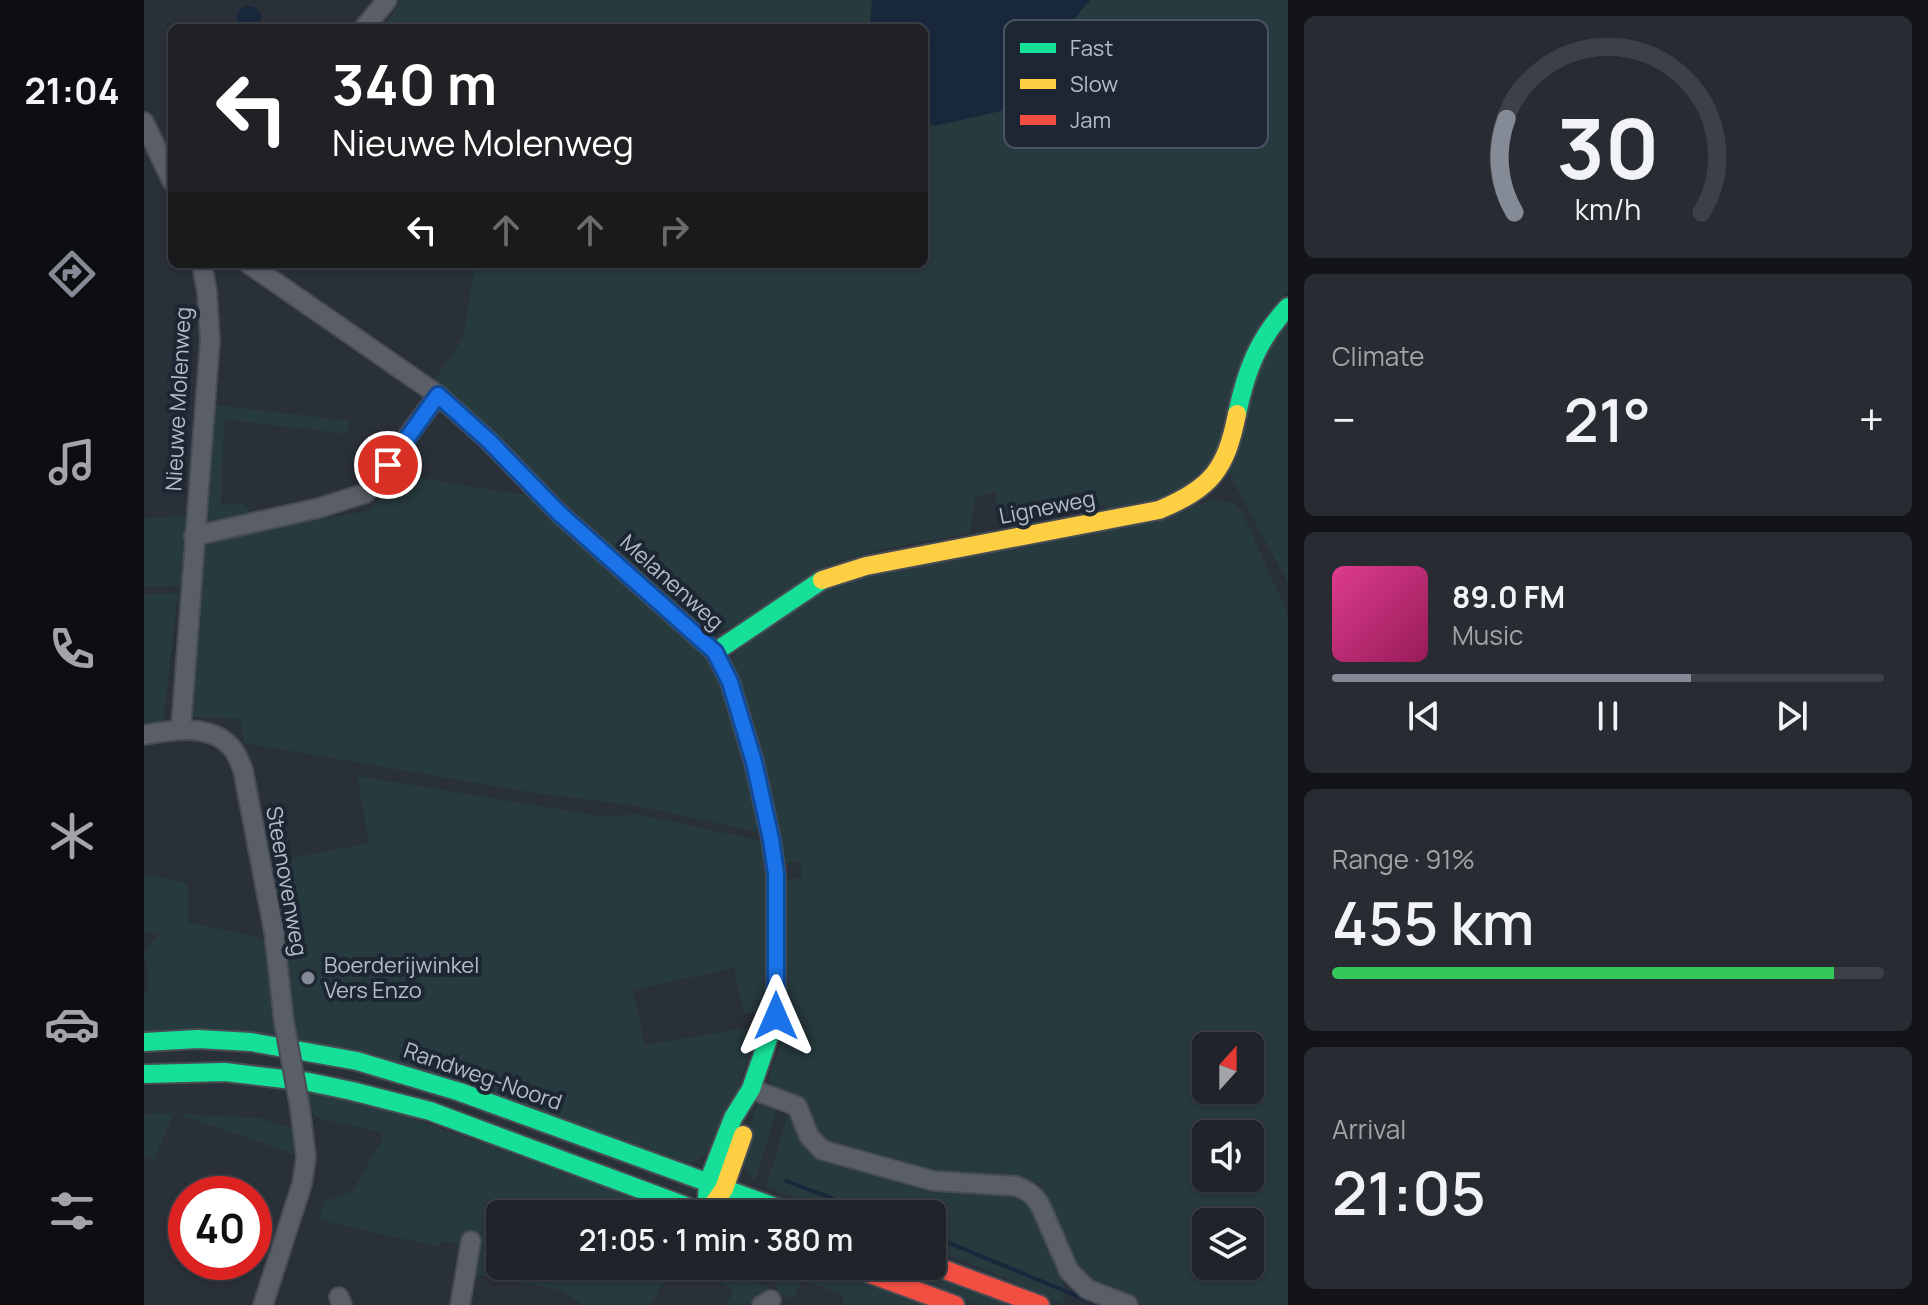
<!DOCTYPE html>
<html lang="en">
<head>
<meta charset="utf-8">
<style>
  :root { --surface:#20242a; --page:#282c32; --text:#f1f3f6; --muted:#a2a4a8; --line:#3d4147; --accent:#848b96 }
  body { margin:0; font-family:Manrope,sans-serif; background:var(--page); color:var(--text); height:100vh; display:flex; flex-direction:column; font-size:30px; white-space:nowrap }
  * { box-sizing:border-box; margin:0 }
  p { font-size:26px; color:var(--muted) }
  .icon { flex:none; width:44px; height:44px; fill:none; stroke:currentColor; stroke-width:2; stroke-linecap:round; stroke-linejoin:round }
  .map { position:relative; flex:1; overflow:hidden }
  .panel { display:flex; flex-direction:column; gap:16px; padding:16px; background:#121417; width:640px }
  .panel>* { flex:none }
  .hud { position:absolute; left:24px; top:24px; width:760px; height:244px; border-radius:12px; box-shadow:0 2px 6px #0004,0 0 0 2px var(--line); background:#202124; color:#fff; overflow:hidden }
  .needle { width:52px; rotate:21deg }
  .controls { position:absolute; left:1048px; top:1032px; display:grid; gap:16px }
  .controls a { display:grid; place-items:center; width:72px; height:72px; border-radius:12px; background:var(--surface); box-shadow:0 2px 6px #0004,0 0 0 2px var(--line); font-size:40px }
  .speed { position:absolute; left:24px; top:1176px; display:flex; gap:16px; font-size:40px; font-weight:700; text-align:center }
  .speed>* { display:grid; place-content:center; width:104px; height:104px; border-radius:50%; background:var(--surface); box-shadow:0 2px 6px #0004,0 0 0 2px var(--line); line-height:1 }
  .speed .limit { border:12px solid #d22; background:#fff; color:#111 }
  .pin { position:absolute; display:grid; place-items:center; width:68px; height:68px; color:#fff; margin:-34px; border:4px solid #fff; border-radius:50%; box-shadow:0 2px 8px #0007 }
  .me { position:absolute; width:88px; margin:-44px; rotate:0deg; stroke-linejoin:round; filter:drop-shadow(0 0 6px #0008) }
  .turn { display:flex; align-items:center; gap:28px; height:168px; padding:0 32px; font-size:36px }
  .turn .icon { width:104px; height:104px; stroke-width:2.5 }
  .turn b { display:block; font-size:56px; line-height:68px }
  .lanes { display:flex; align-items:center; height:76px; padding:0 32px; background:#0003; justify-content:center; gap:40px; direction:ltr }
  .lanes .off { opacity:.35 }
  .big { font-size:60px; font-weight:600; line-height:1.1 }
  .panel .widget { flex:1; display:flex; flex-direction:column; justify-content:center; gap:12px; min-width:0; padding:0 28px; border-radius:12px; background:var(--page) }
  .panel .dial { align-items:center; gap:0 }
  .dial svg { height:208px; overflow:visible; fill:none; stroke:var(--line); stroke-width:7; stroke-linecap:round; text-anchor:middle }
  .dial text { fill:var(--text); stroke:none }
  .song { display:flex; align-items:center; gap:24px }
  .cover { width:96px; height:96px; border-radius:12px; background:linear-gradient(135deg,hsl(330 70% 55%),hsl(330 70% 35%)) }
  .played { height:8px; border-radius:4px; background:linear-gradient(90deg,var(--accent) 65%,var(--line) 65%) }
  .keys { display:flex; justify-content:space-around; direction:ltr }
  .heat { display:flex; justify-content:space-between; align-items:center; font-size:44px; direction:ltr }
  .charge { height:12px; border-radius:6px; background:linear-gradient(90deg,#34c759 91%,var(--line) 0) }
  .trip { position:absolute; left:342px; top:1200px; width:460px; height:80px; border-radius:12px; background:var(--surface); box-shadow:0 2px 6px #0004,0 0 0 2px var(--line); font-weight:600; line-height:80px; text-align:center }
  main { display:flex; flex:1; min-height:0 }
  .tabs { display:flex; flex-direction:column; width:144px; justify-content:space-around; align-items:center; background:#0d0e11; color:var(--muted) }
  .tabs .icon { width:56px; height:56px }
  .tabs .on { color:var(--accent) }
  .tabs b { font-size:36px; color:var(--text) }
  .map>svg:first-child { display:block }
  .green { fill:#273a3e; fill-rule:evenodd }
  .water { fill:#19273c }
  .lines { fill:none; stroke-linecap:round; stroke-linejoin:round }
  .stream { stroke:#19273c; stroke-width:4 }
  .street-casing { stroke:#484c55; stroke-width:22 }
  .fast-casing { stroke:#484c55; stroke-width:22 }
  .slow-casing { stroke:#484c55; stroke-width:22 }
  .jam-casing { stroke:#484c55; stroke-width:22 }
  .street { stroke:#5a5e66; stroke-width:18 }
  .fast { stroke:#16e098; stroke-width:18 }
  .slow { stroke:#ffcf43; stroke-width:18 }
  .jam { stroke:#f24e42; stroke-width:18 }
  .street-bridge-casing { stroke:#484c55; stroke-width:22; stroke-linecap:butt }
  .street-bridge { stroke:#5a5e66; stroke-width:18 }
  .route-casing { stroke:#114b97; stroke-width:20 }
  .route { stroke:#1a73e8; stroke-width:14 }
  .poi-dot { fill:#848b96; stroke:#1d2633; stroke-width:3 }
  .labels { text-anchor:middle; stroke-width:8; stroke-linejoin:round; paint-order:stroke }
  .street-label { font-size:22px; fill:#b4bcc9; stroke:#1d2633 }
  .poi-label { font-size:22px; fill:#b4bcc9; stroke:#1d2633; text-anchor:start }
  .key { fill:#1d2633; stroke:#4a5360; stroke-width:2 }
  .key-label { font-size:22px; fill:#b4bcc9 }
</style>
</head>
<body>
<main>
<nav class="tabs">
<b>21:04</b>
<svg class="icon on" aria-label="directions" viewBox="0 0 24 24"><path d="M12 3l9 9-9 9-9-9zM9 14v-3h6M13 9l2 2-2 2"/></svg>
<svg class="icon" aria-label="music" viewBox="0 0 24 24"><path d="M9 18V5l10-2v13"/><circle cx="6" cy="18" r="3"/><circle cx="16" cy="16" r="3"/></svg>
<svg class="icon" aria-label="phone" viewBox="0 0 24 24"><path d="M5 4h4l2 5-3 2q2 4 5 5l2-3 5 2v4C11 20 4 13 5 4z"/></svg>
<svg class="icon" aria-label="climate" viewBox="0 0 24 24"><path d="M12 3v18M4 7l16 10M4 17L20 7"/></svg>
<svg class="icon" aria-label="car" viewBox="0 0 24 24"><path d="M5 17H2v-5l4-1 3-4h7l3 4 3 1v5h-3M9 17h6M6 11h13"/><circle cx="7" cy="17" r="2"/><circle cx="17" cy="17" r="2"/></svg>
<svg class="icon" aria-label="filters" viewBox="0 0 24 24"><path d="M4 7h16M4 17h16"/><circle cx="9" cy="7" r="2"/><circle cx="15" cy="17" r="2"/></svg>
</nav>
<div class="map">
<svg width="1144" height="1305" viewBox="0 0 1144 1305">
  <rect width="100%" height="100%" fill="#2a3038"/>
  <path class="green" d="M259 0H728L726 28H237Z
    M946 0H1144V291L1121 317 1085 402 1069 462 1036 496 966 516 960 504 854 523 852 491 831 498 826 533 740 549 692 562 594 625 578 629 553 626 430 511 288 383 319 338 331 264H780V121L790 126 870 108 921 30Z
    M1144 314V583L1083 470 1107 376Z
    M65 404 206 421 203 434 80 419 77 505 100 504 109 515 58 523Z
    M257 475 395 497 572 664 604 761 614 832 493 806 385 792 100 743 96 719 49 717 55 541 223 511Z
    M1071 500 1091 504 1099 514 1144 615V1305H999L949 1284 930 1266 895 1183 766 1169 688 1149 624 1080 641 1030 643 952 640 880 658 878 656 862 637 863 587 664 590 654 598 646 689 583 1017 515ZM1062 1046H1106V1090H1062ZM1062 1134H1106V1178H1062ZM1062 1222H1106V1266H1062Z
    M43 516 38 586 0 587V518Z
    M34 593 19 723 0 725V594Z
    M213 776 464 817 492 814 614 840 622 846 621 1012 600 1014 590 968 489 990 501 1045 615 1026C603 1059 586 1123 566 1149 561 1156 555 1160 546 1163L152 1038 144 999V945L127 862 225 843Z
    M0 874 43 883 45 922 127 940 137 1036 0 1035V996L4 990V967L0 957 2 948 16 934 0 931Z
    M162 1087 222 1102 535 1214H356V1266H529L507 1305H440L412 1289 332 1275 336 1247 297 1241 295 1247 174 1220 181 1201 208 1192 237 1142 238 1133 170 1117Z
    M618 1102 631 1106 632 1113 611 1181C587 1162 604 1130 613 1106Z
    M645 1111 648 1112 662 1140 871 1192 885 1200 918 1271 920 1305 835 1267 788 1249V1214H694L622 1187Z
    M12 1113 115 1118 155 1130 159 1157 30 1113 10 1160 0 1156V1115Z
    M546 1266H589L600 1278 624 1287 625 1297C612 1305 597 1305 582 1305L590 1290Z
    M602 1266H677L784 1305H700L698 1295 658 1279 650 1299 635 1294C633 1275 616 1275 602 1266Z
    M729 1266H766L872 1305H834Z"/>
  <path class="water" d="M728 0H946L921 30 870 108 790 126 780 121V28H726Z
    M93 18a12 12 0 1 1 24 0a12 12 0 1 1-24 0Z"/>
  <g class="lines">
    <path class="stream" d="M642 1181 730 1214
      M788 1236 955 1305"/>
    <defs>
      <path id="street" d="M220 28 243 0
        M0 122 28 181
        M105 264 294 395 345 441 415 513 571 652
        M50 536 175 508 222 493 294 395
        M37 728 66 340 63 292 58 264
        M0 735C27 730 66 723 87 747 93 753 96 763 99 770L130 932 140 1022
        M607 1089 653 1106 665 1136 678 1150 790 1181 872 1186C884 1191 891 1195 897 1207L925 1271 943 1289 984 1305
        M195 1297 198 1305
        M119 1305 158 1184 162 1157 156 1108
        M316 1305 327 1241
        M618 1305 627 1300"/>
      <path id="fast" d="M1093 414C1102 371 1114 339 1144 307
        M0 1042 54 1039 107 1042 213 1061 316 1092 650 1214
        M0 1074 81 1072 165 1082 208 1091 286 1111 563 1214
        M562 1214 564 1183 589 1118 607 1089 632 1016V874L627 839 610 762 586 682 571 652 678 580"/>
      <path id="slow" d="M678 580 722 566 1015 510C1068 488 1082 469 1093 414
        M570 1203 580 1189 599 1135"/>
      <path id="jam" d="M788 1265 896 1305
        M705 1266 811 1305"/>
    </defs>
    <use href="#street" class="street-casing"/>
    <use href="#fast" class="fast-casing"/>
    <use href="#slow" class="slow-casing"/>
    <use href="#jam" class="jam-casing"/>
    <use href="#street" class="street"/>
    <use href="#fast" class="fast"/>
    <use href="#slow" class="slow"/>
    <use href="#jam" class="jam"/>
    <defs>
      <path id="street-bridge" d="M140 1022 156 1108"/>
    </defs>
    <use href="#street-bridge" class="street-bridge-casing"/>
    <use href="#street-bridge" class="street-bridge"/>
  </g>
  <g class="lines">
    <defs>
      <path id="route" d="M244 465 294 395 345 441 415 513 571 652 586 682 610 762 627 839 632 874V1016"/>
    </defs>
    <use href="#route" class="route-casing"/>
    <use href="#route" class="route"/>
  </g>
  <circle class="poi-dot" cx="164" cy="978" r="8"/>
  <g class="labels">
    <g class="street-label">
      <text transform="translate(34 399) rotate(-87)" y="8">Nieuwe Molenweg</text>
      <text transform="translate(903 507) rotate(-11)" y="8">Ligneweg</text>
      <text transform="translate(528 582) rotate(42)" y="8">Melanenweg</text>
      <text transform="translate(143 881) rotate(80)" y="8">Steenovenweg</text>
      <text transform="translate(339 1076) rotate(19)" y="8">Randweg-Noord</text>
    </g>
    <g class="poi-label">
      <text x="180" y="973">Boerderijwinkel<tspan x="180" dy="25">Vers Enzo</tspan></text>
    </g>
  </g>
  <rect x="860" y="20" width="264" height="128" rx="12" class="key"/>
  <rect x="876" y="43" width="36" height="10" fill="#16e098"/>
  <rect x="876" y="79" width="36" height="10" fill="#ffcf43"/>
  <rect x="876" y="115" width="36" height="10" fill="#f24e42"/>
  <g class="key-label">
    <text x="926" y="56">Fast</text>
    <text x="926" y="92">Slow</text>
    <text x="926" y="128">Jam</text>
  </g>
</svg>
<div class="controls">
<a><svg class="needle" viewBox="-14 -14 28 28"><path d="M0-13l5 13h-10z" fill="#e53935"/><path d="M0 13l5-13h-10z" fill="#a2a4a8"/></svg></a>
<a><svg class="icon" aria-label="sound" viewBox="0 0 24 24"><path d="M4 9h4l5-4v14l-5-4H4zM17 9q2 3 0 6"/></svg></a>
<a><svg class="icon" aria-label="layers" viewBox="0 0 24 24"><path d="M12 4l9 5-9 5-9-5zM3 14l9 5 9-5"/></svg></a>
</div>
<div class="speed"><div class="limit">40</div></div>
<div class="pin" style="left:244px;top:465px;background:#d93025"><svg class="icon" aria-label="arrive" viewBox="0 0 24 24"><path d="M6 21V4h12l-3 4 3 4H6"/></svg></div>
<svg class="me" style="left:632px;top:1016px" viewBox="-20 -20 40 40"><path d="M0-17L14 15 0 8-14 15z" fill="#1a73e8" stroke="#fff" stroke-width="4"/></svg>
<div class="trip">21:05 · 1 min · 380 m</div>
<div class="hud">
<div class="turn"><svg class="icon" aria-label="left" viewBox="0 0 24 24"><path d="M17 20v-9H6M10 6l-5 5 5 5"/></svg><div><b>340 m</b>Nieuwe Molenweg</div></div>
<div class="lanes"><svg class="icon" aria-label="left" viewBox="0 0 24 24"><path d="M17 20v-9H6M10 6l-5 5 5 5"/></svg><svg class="icon off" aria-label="ahead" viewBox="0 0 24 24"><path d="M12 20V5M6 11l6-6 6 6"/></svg><svg class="icon off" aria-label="ahead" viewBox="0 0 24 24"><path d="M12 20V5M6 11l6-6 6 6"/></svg><svg class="icon off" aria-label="right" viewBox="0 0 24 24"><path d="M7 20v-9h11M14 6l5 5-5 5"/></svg></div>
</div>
</div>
<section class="panel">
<div class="widget dial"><svg viewBox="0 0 100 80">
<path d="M14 69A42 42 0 1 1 86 69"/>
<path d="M14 69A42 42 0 0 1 11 33" stroke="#848b96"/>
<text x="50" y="56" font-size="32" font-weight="700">30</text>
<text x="50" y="72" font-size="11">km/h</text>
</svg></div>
<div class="widget"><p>Climate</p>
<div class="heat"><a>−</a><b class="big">21°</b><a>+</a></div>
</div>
<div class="widget">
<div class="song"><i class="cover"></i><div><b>89.0 FM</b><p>Music</p></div></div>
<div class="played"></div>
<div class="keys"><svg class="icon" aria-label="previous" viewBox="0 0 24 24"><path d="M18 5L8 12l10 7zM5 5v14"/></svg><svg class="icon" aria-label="pause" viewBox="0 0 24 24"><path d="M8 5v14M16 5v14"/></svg><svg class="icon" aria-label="next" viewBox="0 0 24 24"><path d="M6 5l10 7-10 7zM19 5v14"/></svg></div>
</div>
<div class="widget"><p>Range · 91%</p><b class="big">455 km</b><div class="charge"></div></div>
<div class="widget"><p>Arrival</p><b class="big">21:05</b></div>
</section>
</main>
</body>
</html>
